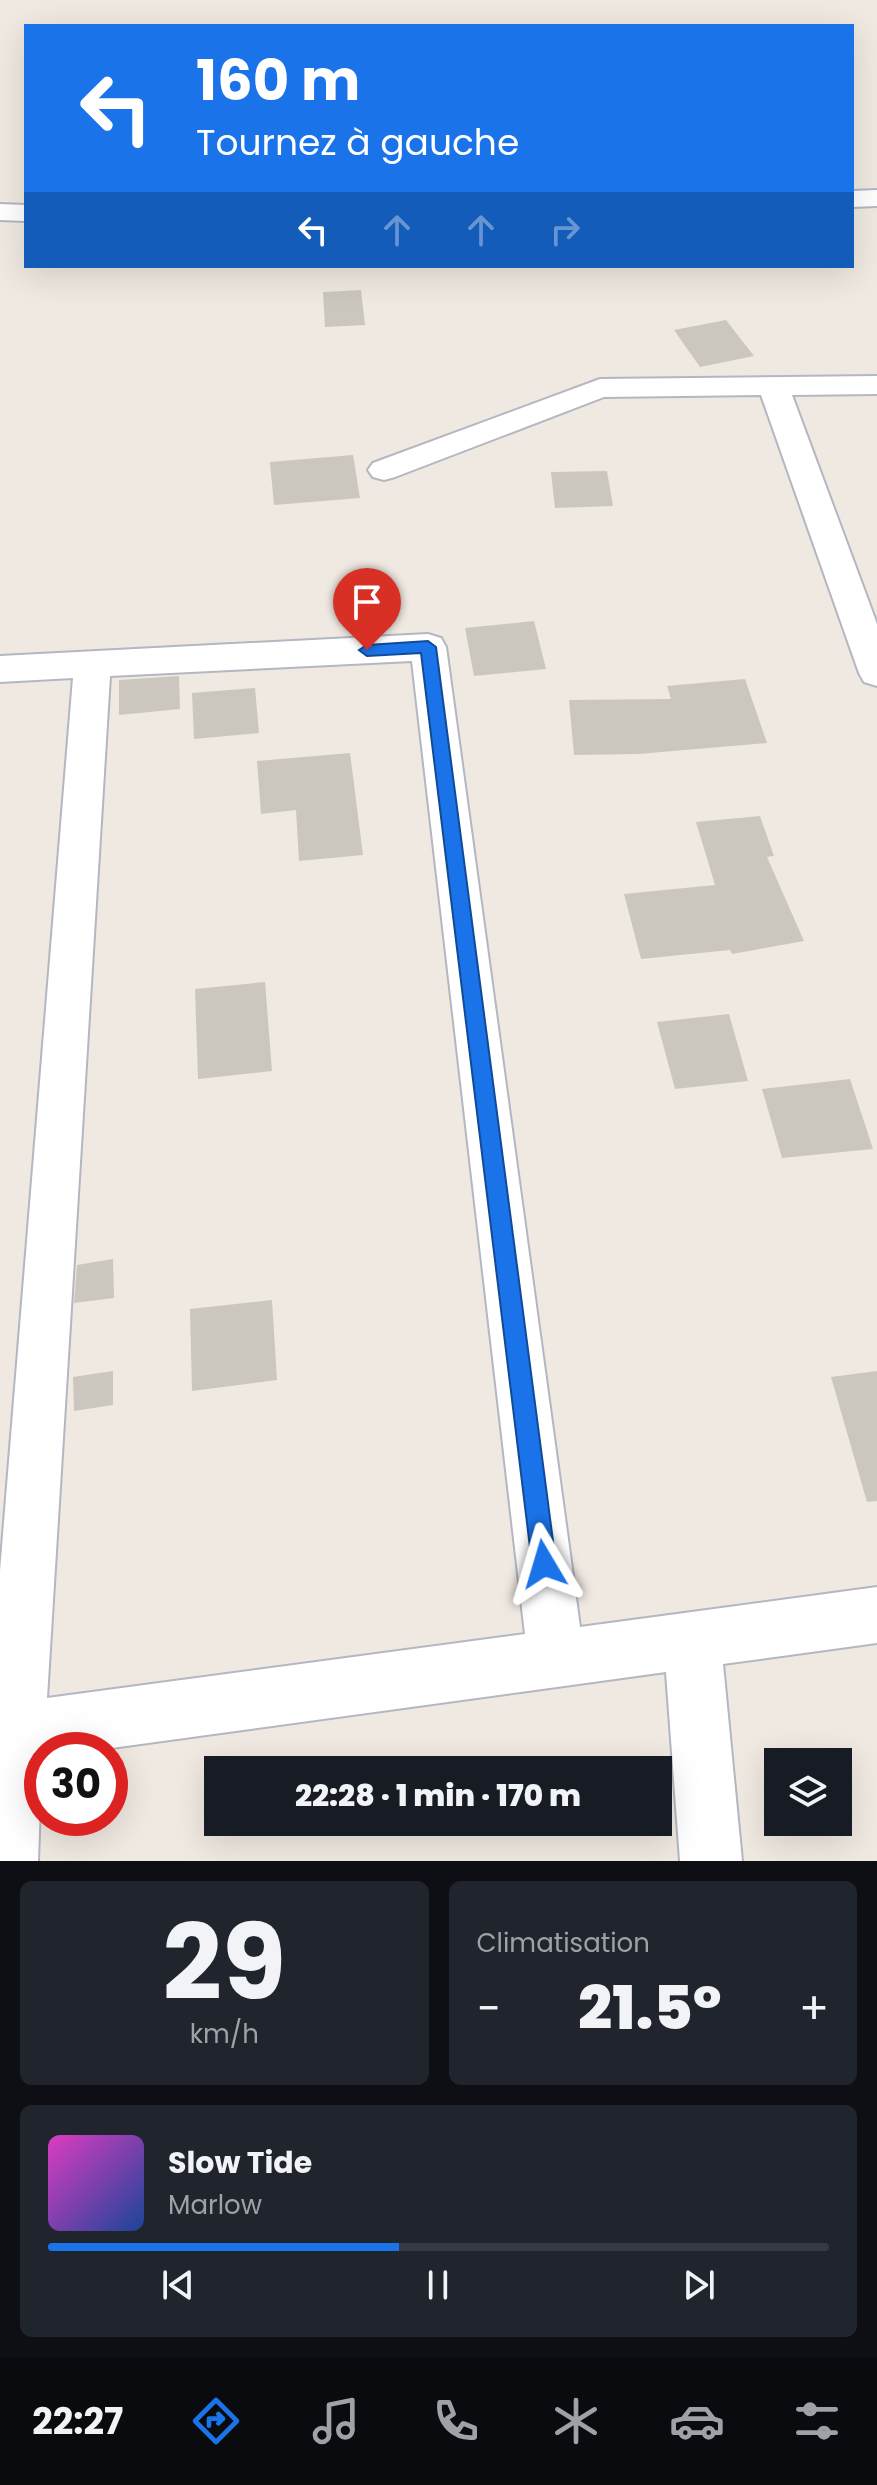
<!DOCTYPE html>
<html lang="fr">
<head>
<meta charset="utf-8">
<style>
  :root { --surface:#171b24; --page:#20242c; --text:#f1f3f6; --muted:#9ea1a6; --line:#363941; --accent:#1a73e8 }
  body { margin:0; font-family:Poppins,sans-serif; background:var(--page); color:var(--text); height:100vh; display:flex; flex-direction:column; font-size:30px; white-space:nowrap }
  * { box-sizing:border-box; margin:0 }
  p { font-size:26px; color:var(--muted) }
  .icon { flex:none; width:44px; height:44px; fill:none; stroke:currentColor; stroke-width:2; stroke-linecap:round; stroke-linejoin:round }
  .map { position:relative; height:1861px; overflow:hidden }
  .details { display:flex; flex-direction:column; gap:20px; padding:20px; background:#0d0f14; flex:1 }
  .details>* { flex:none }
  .banner { position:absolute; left:24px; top:24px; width:830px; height:244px; border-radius:0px; box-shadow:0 8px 32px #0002; background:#1a73e8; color:#fff; overflow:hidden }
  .controls { position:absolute; left:764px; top:1748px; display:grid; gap:16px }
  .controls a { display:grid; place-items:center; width:88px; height:88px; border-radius:0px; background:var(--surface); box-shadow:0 8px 32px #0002; font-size:40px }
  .speed { position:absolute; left:24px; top:1732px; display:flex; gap:16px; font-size:40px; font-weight:700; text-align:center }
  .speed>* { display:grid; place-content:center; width:104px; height:104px; border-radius:50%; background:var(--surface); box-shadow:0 8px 32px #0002; line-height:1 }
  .speed .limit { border:12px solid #d22; background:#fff; color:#111 }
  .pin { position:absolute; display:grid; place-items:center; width:68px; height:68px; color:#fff; margin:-82px -34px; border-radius:50% 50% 50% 0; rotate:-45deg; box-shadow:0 0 8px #0007 }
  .pin .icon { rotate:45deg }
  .me { position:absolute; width:88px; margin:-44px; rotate:353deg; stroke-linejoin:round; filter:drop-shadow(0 0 6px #0008) }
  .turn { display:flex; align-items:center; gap:28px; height:168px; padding:0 40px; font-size:36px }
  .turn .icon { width:104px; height:104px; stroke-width:2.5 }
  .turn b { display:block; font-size:56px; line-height:68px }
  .lanes { display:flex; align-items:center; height:76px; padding:0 40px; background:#0003; justify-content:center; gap:40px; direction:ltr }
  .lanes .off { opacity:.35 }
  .big { font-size:60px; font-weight:800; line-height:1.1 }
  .details .card { flex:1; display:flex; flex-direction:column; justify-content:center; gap:12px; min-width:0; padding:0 28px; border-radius:12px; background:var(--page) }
  .details .dial { align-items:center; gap:0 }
  .dial b { font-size:104px; line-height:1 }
  .song { display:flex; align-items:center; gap:24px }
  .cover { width:96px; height:96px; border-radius:12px; background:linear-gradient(135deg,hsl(310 70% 55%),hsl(220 70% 35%)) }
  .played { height:8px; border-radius:4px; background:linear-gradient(90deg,var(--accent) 45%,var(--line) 45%) }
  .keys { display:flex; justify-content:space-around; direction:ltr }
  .heat { display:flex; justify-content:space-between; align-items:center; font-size:44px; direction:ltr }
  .details .tiles { flex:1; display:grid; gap:20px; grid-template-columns:1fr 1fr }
  .card:last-child { grid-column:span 2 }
  .trip { position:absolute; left:204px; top:1756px; width:468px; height:80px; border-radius:0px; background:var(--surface); box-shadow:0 8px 32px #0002; font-weight:800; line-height:80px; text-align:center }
  .dock { display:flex; height:128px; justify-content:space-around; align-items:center; background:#090b0e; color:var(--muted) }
  .dock .icon { width:56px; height:56px }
  .dock .on { color:var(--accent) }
  .dock b { font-size:36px; color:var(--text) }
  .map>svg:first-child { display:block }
  .building { fill:#cbc7bf }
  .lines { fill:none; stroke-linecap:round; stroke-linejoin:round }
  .minor-casing { stroke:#b4b7c1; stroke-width:4 }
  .minor { fill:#fff; fill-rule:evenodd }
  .route { fill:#1a73e8; stroke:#114b97; stroke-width:2 }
</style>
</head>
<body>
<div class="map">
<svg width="877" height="1861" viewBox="0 0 877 1861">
  <rect width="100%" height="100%" fill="#efe9e1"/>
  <path class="building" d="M361 290 365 325 325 327 323 292Z
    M726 320 754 356 700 367 674 330Z
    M353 455 360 498 274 505 270 462Z
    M607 471 613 506 555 508 551 472Z
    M534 621 546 669 474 676 465 628Z
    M179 676 180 709 119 715V680Z
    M745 679 767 743 638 754 574 755 569 700 671 699 667 686Z
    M255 688 259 733 194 739 192 693Z
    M350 753 363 855 299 861 296 810 261 814 257 761Z
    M760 816 774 856 767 857 804 941 732 954 730 950 641 959 624 894 715 885 696 822Z
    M265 982 272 1071 198 1079 195 989Z
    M729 1014 748 1081 675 1089 657 1022Z
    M850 1079 873 1149 782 1158 762 1089Z
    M113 1259 114 1298 74 1303 77 1265Z
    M272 1300 277 1380 192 1391 190 1309Z
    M113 1371V1405L74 1411 73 1377Z
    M877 1371V1501L867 1502 831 1377Z"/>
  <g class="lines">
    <defs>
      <path id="minor" d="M877 190V206L852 207V191Z
        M0 204 26 205V221L0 220Z
        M877 376V394L792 395 877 624V686L864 682 859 673 761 395 604 397 395 477 384 480 373 477 368 470 373 463 600 379Z
        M428 634 441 638 446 647 580 1627 877 1587V1643L723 1664 742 1861H680L666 1672 97 1750H42L38 1861H0V1571L73 678 0 682V656ZM412 661 525 1634 47 1698 110 676Z"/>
    </defs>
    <use href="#minor" class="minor-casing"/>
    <use href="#minor" class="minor"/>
  </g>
  <path class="route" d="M428 641 436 647 556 1564 553 1572 544 1576 536 1572 532 1564 421 653 367 656 359 650 367 645Z"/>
</svg>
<div class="controls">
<a><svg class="icon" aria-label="layers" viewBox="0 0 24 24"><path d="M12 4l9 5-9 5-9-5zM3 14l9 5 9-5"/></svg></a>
</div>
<div class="speed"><div class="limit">30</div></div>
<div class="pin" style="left:367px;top:650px;background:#d93025"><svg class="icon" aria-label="arrive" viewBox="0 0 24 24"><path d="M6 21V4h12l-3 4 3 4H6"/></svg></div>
<svg class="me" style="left:544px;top:1564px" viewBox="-20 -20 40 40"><path d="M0-17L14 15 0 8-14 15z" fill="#1a73e8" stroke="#fff" stroke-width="4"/></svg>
<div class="trip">22:28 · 1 min · 170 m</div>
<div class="banner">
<div class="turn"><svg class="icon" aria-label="left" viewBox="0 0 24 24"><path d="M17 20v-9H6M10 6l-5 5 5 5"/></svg><div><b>160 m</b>Tournez à gauche</div></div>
<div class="lanes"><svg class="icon" aria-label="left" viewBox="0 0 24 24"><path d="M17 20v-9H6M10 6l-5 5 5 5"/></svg><svg class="icon off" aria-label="ahead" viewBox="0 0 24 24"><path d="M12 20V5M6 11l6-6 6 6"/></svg><svg class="icon off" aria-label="ahead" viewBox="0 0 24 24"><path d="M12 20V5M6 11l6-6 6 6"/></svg><svg class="icon off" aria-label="right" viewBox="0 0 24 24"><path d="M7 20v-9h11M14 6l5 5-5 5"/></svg></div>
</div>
</div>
<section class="details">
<div class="tiles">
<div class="card dial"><b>29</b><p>km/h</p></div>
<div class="card"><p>Climatisation</p>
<div class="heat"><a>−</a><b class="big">21.5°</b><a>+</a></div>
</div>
<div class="card">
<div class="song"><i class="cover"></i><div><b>Slow Tide</b><p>Marlow</p></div></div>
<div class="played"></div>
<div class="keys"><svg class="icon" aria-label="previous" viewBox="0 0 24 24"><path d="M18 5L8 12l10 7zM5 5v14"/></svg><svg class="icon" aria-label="pause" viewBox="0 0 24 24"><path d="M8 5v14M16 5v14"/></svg><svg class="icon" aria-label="next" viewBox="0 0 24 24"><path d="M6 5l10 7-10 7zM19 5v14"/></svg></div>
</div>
</div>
</section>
<nav class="dock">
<b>22:27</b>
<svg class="icon on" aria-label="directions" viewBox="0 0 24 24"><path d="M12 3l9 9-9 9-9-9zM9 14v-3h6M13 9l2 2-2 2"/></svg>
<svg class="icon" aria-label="music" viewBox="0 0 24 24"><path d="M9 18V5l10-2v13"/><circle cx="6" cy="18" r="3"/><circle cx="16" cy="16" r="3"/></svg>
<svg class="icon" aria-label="phone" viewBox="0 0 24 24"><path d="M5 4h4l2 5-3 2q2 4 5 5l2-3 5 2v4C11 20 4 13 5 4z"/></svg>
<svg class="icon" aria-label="climate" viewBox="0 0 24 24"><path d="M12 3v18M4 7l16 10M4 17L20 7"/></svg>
<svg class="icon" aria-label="car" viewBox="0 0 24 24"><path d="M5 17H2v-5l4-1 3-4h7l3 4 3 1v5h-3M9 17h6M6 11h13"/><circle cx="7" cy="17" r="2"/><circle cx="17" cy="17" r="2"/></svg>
<svg class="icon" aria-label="filters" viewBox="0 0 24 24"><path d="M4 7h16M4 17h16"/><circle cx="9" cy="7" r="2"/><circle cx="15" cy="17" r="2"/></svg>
</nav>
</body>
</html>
